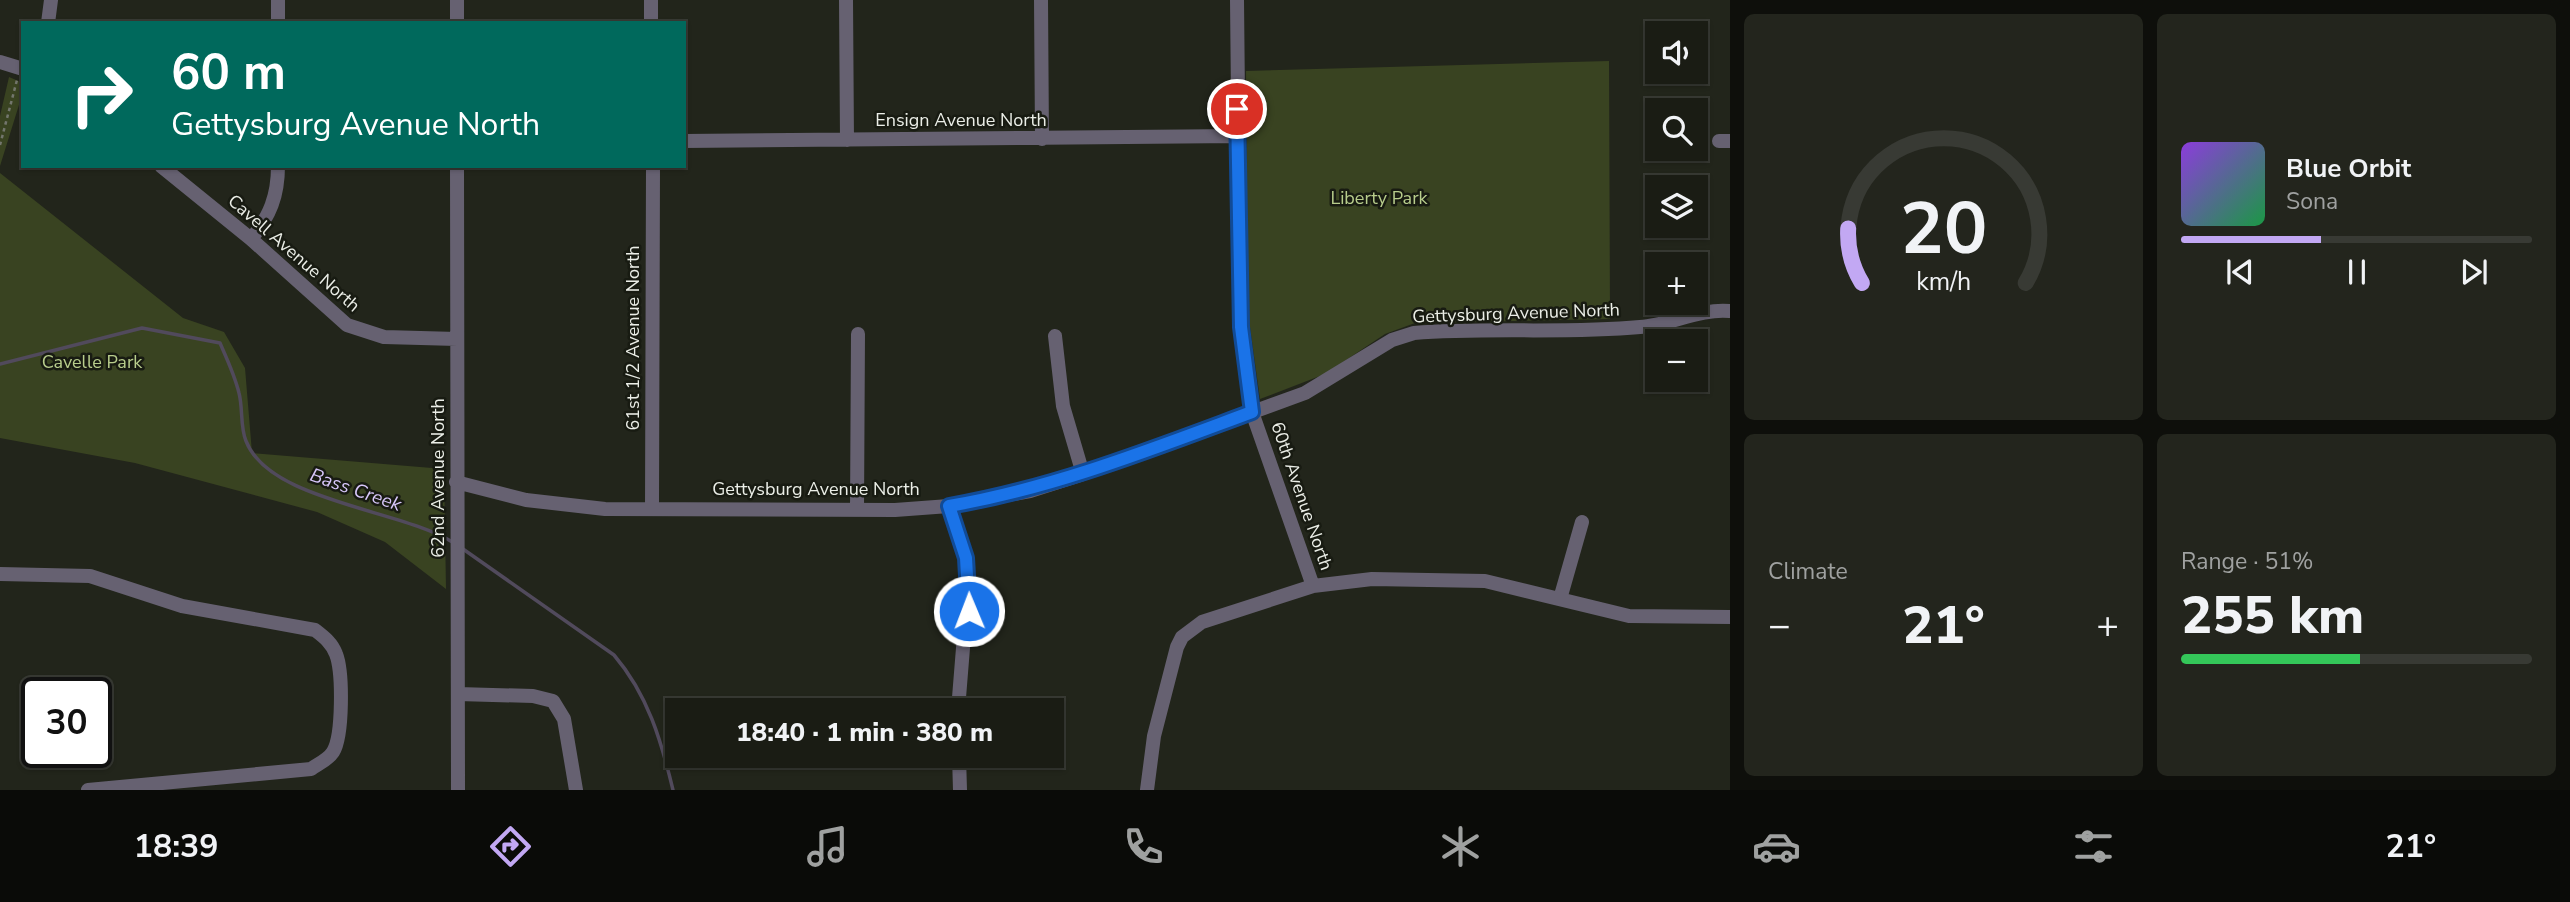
<!DOCTYPE html>
<html lang="en">
<head>
<meta charset="utf-8">
<style>
  :root { --surface:#1a1c14; --page:#23251d; --text:#f1f3f6; --muted:#9fa1a0; --line:#383a34; --accent:#c2a8f3 }
  body { margin:0; font-family:"Nunito Sans",sans-serif; background:var(--page); color:var(--text); height:100vh; display:flex; flex-direction:column; font-size:26px; white-space:nowrap }
  * { box-sizing:border-box; margin:0 }
  p { font-size:23px; color:var(--muted) }
  .icon { flex:none; width:38px; height:38px; fill:none; stroke:currentColor; stroke-width:2; stroke-linecap:round; stroke-linejoin:round }
  .map { position:relative; flex:1; overflow:hidden }
  .panel { display:flex; flex-direction:column; gap:14px; padding:14px; background:#0e0f0b; width:840px }
  .panel>* { flex:none }
  .top-card { position:absolute; left:21px; top:21px; width:665px; height:147px; border-radius:0px; box-shadow:0 2px 5px #0004,0 0 0 2px var(--line); background:#00695c; color:#fff; overflow:hidden }
  .buttons { position:absolute; left:1645px; top:21px; display:grid; gap:14px }
  .buttons a { display:grid; place-items:center; width:63px; height:63px; border-radius:0px; background:var(--surface); box-shadow:0 2px 5px #0004,0 0 0 2px var(--line); font-size:35px }
  .speed { position:absolute; left:21px; top:677px; display:flex; gap:14px; font-size:35px; font-weight:700; text-align:center }
  .speed>* { display:grid; place-content:center; width:91px; height:91px; border-radius:50%; background:var(--surface); box-shadow:0 2px 5px #0004,0 0 0 2px var(--line); line-height:1 }
  .speed .limit { border:4px solid #111; border-radius:10px; background:#fff; color:#111 }
  .pin { position:absolute; display:grid; place-items:center; width:60px; height:60px; color:#fff; margin:-30px; border:4px solid #fff; border-radius:50%; box-shadow:0 2px 7px #0007 }
  .me { position:absolute; width:77px; margin:-38px; rotate:359deg; stroke-linejoin:round; filter:drop-shadow(0 0 5px #0008) }
  .turn { display:flex; align-items:center; gap:24px; height:147px; padding:0 35px; font-size:32px }
  .turn .icon { width:91px; height:91px; stroke-width:2.5 }
  .turn b { display:block; font-size:49px; line-height:60px }
  .big { font-size:52px; font-weight:800; line-height:1.1 }
  .panel .tile { flex:1; display:flex; flex-direction:column; justify-content:center; gap:10px; min-width:0; padding:0 24px; border-radius:10px; background:var(--page) }
  .panel .dial { align-items:center; gap:0 }
  .dial svg { height:182px; overflow:visible; fill:none; stroke:var(--line); stroke-width:7; stroke-linecap:round; text-anchor:middle }
  .dial text { fill:var(--text); stroke:none }
  .song { display:flex; align-items:center; gap:21px }
  .cover { width:84px; height:84px; border-radius:10px; background:linear-gradient(135deg,hsl(270 70% 55%),hsl(140 70% 35%)) }
  .played { height:7px; border-radius:4px; background:linear-gradient(90deg,var(--accent) 40%,var(--line) 40%) }
  .keys { display:flex; justify-content:space-around; direction:ltr }
  .heat { display:flex; justify-content:space-between; align-items:center; font-size:38px; direction:ltr }
  .charge { height:10px; border-radius:5px; background:linear-gradient(90deg,#34c759 51%,var(--line) 0) }
  .panel .tiles { flex:1; display:grid; gap:14px; grid-template-columns:repeat(2,1fr) }
  .trip { position:absolute; left:665px; top:698px; width:399px; height:70px; border-radius:0px; background:var(--surface); box-shadow:0 2px 5px #0004,0 0 0 2px var(--line); font-weight:800; line-height:70px; text-align:center }
  .tab-bar { display:flex; height:112px; justify-content:space-around; align-items:center; background:#0a0b08; color:var(--muted) }
  .tab-bar .icon { width:49px; height:49px }
  .tab-bar .active { color:var(--accent) }
  .tab-bar b { font-size:32px; color:var(--text) }
  main { display:flex; flex:1; min-height:0 }
  .map>svg:first-child { display:block }
  .green { fill:#394321 }
  .lines { fill:none; stroke-linecap:round; stroke-linejoin:round }
  .stream { stroke:#514a5c; stroke-width:3.5 }
  .path { stroke:#73766d; stroke-width:2.5; stroke-dasharray:3.5 3.5; stroke-linecap:butt }
  .minor { stroke:#666171; stroke-width:14 }
  .route-casing { stroke:#114b97; stroke-width:18 }
  .route { stroke:#1a73e8; stroke-width:12 }
  .labels { text-anchor:middle; stroke-width:5; stroke-linejoin:round; paint-order:stroke }
  .street-label { font-size:18px; fill:#ebeee7; stroke:#181b12 }
  .park-label { font-size:18px; fill:#b8cd8c; stroke:#181b12 }
  .water-label { font-size:19px; font-style:italic; fill:#d8c7fa; stroke:#181b12 }
</style>
</head>
<body>
<main>
<div class="map">
<svg width="1730" height="790" viewBox="0 0 1730 790">
  <rect width="100%" height="100%" fill="#22251b"/>
  <path class="green" d="M1609 61 1610 319 1415 323 1385 334 1325 374 1260 399 1248 313 1246 71Z
    M9 77 23 83V92L0 166V116Z
    M0 173 183 318 224 332 245 368 252 453 444 469 446 589 385 542 317 512 135 463 0 438Z"/>
  <g class="lines">
    <path class="stream" d="M0 364 142 328 220 343C227 359 235 376 239 393 243 408 240 427 246 441 270 502 401 509 454 543
      M463 549 614 655C648 695 661 740 673 790"/>
    <path class="path" d="M0 145 17 80"/>
    <path class="minor" d="M278 0V23
      M651 0V23
      M846 0 847 140
      M1041 0 1042 139
      M1237 0 1240 295 1244 359 1252 412 1313 586
      M48 23 51 0
      M457 23V0
      M0 62 23 69
      M684 141 1237 136
      M1719 141H1730
      M161 166 251 239 347 325 384 337 457 339
      M457 166 458 790
      M251 239C270 216 278 196 278 166
      M1055 336 1063 406 1083 474
      M456 482 526 500 605 509 895 510 949 506 1030 491 1083 474 1305 393 1392 340 1414 333C1489 327 1565 334 1640 327 1670 325 1700 308 1730 311
      M949 506 966 558 968 586 958 710
      M652 509 653 166
      M857 510 858 334
      M0 574 90 576 182 606 315 630C324 637 332 643 336 654 343 672 343 736 333 752 328 760 318 764 311 769L88 790
      M1560 599 1582 522
      M458 694 533 696 553 701 564 719 576 790
      M959 756 960 790
      M1147 790 1154 736 1177 647 1182 637 1202 622 1313 586 1372 579 1485 581 1629 616 1730 617"/>
  </g>
  <g class="lines">
    <defs>
      <path id="route" d="M969 611 966 558 949 506C1054 488 1152 449 1252 412L1241 327 1237 109"/>
    </defs>
    <use href="#route" class="route-casing"/>
    <use href="#route" class="route"/>
  </g>
  <g class="labels">
    <g class="street-label">
      <text x="961" y="126">Ensign Avenue North</text>
      <text transform="translate(294 253) rotate(41)" y="6">Cavell Avenue North</text>
      <text transform="translate(1516 313) rotate(-2)" y="6">Gettysburg Avenue North</text>
      <text transform="translate(633 338) rotate(-90)" y="6">61st 1/2 Avenue North</text>
      <text transform="translate(438 478) rotate(-90)" y="6">62nd Avenue North</text>
      <text x="816" y="495">Gettysburg Avenue North</text>
      <text transform="translate(1302 496) rotate(71)" y="6">60th Avenue North</text>
    </g>
    <g class="park-label">
      <text x="1379" y="204">Liberty Park</text>
      <text x="92" y="368">Cavelle Park</text>
    </g>
    <g class="water-label">
      <text transform="translate(356 489) rotate(19)" y="7">Bass Creek</text>
    </g>
  </g>
</svg>
<div class="buttons">
<a><svg class="icon" aria-label="sound" viewBox="0 0 24 24"><path d="M4 9h4l5-4v14l-5-4H4zM17 9q2 3 0 6"/></svg></a>
<a><svg class="icon" aria-label="search" viewBox="0 0 24 24"><circle cx="10" cy="10" r="6"/><path d="M15 15l6 6"/></svg></a>
<a><svg class="icon" aria-label="layers" viewBox="0 0 24 24"><path d="M12 4l9 5-9 5-9-5zM3 14l9 5 9-5"/></svg></a>
<a>+</a>
<a>−</a>
</div>
<div class="speed"><div class="limit">30</div></div>
<div class="pin" style="left:1237px;top:109px;background:#d93025"><svg class="icon" aria-label="arrive" viewBox="0 0 24 24"><path d="M6 21V4h12l-3 4 3 4H6"/></svg></div>
<svg class="me" style="left:969px;top:611px" viewBox="-20 -20 40 40"><circle r="17" fill="#1a73e8" stroke="#fff" stroke-width="3"/><path d="M0-11L8 9 0 5-8 9z" fill="#fff"/></svg>
<div class="trip">18:40 · 1 min · 380 m</div>
<div class="top-card">
<div class="turn"><svg class="icon" aria-label="right" viewBox="0 0 24 24"><path d="M7 20v-9h11M14 6l5 5-5 5"/></svg><div><b>60 m</b>Gettysburg Avenue North</div></div>
</div>
</div>
<section class="panel">
<div class="tiles">
<div class="tile dial"><svg viewBox="0 0 100 80">
<path d="M14 69A42 42 0 1 1 86 69"/>
<path d="M14 69A42 42 0 0 1 8 45" stroke="#c2a8f3"/>
<text x="50" y="56" font-size="32" font-weight="700">20</text>
<text x="50" y="72" font-size="11">km/h</text>
</svg></div>
<div class="tile">
<div class="song"><i class="cover"></i><div><b>Blue Orbit</b><p>Sona</p></div></div>
<div class="played"></div>
<div class="keys"><svg class="icon" aria-label="previous" viewBox="0 0 24 24"><path d="M18 5L8 12l10 7zM5 5v14"/></svg><svg class="icon" aria-label="pause" viewBox="0 0 24 24"><path d="M8 5v14M16 5v14"/></svg><svg class="icon" aria-label="next" viewBox="0 0 24 24"><path d="M6 5l10 7-10 7zM19 5v14"/></svg></div>
</div>
<div class="tile"><p>Climate</p>
<div class="heat"><a>−</a><b class="big">21°</b><a>+</a></div>
</div>
<div class="tile"><p>Range · 51%</p><b class="big">255 km</b><div class="charge"></div></div>
</div>
</section>
</main>
<nav class="tab-bar">
<b>18:39</b>
<svg class="icon active" aria-label="directions" viewBox="0 0 24 24"><path d="M12 3l9 9-9 9-9-9zM9 14v-3h6M13 9l2 2-2 2"/></svg>
<svg class="icon" aria-label="music" viewBox="0 0 24 24"><path d="M9 18V5l10-2v13"/><circle cx="6" cy="18" r="3"/><circle cx="16" cy="16" r="3"/></svg>
<svg class="icon" aria-label="phone" viewBox="0 0 24 24"><path d="M5 4h4l2 5-3 2q2 4 5 5l2-3 5 2v4C11 20 4 13 5 4z"/></svg>
<svg class="icon" aria-label="climate" viewBox="0 0 24 24"><path d="M12 3v18M4 7l16 10M4 17L20 7"/></svg>
<svg class="icon" aria-label="car" viewBox="0 0 24 24"><path d="M5 17H2v-5l4-1 3-4h7l3 4 3 1v5h-3M9 17h6M6 11h13"/><circle cx="7" cy="17" r="2"/><circle cx="17" cy="17" r="2"/></svg>
<svg class="icon" aria-label="filters" viewBox="0 0 24 24"><path d="M4 7h16M4 17h16"/><circle cx="9" cy="7" r="2"/><circle cx="15" cy="17" r="2"/></svg>
<b>21°</b>
</nav>
</body>
</html>
